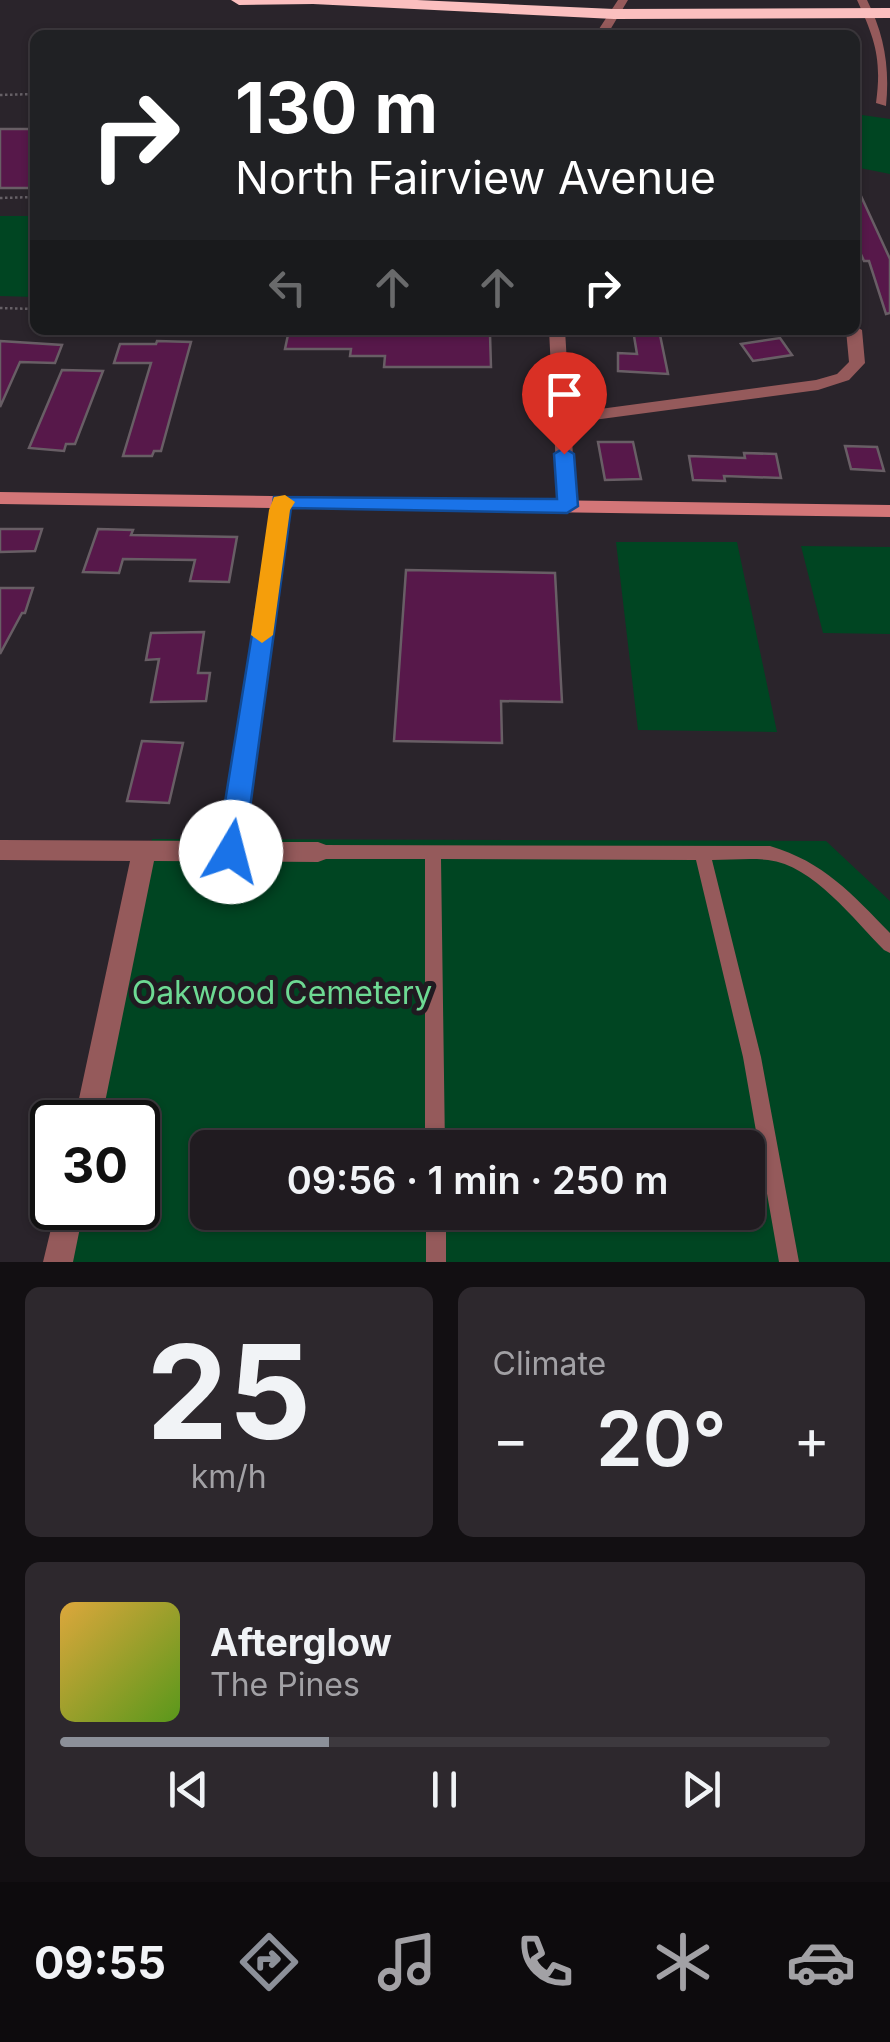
<!DOCTYPE html>
<html lang="en">
<head>
<meta charset="utf-8">
<style>
  :root { --surface:#201b20; --page:#2d282d; --text:#f1f3f6; --muted:#a2a1a5; --line:#3d393e; --accent:#8c9099 }
  body { margin:0; font-family:Inter,sans-serif; background:var(--page); color:var(--text); height:100vh; display:flex; flex-direction:column; font-size:38px; white-space:nowrap }
  * { box-sizing:border-box; margin:0 }
  p { font-size:32px; color:var(--muted) }
  .icon { flex:none; width:55px; height:55px; fill:none; stroke:currentColor; stroke-width:2; stroke-linecap:round; stroke-linejoin:round }
  .map { position:relative; height:1262px; overflow:hidden }
  .side { display:flex; flex-direction:column; gap:25px; padding:25px; background:#120f12; flex:1 }
  .side>* { flex:none }
  .guide { position:absolute; left:30px; top:30px; width:830px; height:305px; border-radius:15px; box-shadow:0 2px 8px #0004,0 0 0 2px var(--line); background:#202124; color:#fff; overflow:hidden }
  .speed { position:absolute; left:30px; top:1100px; display:flex; gap:20px; font-size:50px; font-weight:700; text-align:center }
  .speed>* { display:grid; place-content:center; width:130px; height:130px; border-radius:50%; background:var(--surface); box-shadow:0 2px 8px #0004,0 0 0 2px var(--line); line-height:1 }
  .speed .limit { border:5px solid #111; border-radius:15px; background:#fff; color:#111 }
  .pin { position:absolute; display:grid; place-items:center; width:85px; height:85px; color:#fff; margin:-102px -42px; border-radius:50% 50% 50% 0; rotate:-45deg; box-shadow:0 0 10px #0007 }
  .pin .icon { rotate:45deg }
  .me { position:absolute; width:110px; margin:-55px; rotate:8deg; stroke-linejoin:round; filter:drop-shadow(0 0 8px #0008) }
  .turn { display:flex; align-items:center; gap:35px; height:210px; padding:0 40px; font-size:45px }
  .turn .icon { width:130px; height:130px; stroke-width:2.5 }
  .turn b { display:block; font-size:70px; line-height:85px }
  .lanes { display:flex; align-items:center; height:95px; padding:0 40px; background:#0003; justify-content:center; gap:50px; direction:ltr }
  .lanes .off { opacity:.35 }
  .big { font-size:75px; font-weight:600; line-height:1.1 }
  .side .tile { flex:1; display:flex; flex-direction:column; justify-content:center; gap:15px; min-width:0; padding:0 35px; border-radius:15px; background:var(--page) }
  .side .dial { align-items:center; gap:0 }
  .dial b { font-size:130px; line-height:1 }
  .song { display:flex; align-items:center; gap:30px }
  .cover { width:120px; height:120px; border-radius:15px; background:linear-gradient(135deg,hsl(40 70% 55%),hsl(90 70% 35%)) }
  .played { height:10px; border-radius:5px; background:linear-gradient(90deg,var(--accent) 35%,var(--line) 35%) }
  .keys { display:flex; justify-content:space-around; direction:ltr }
  .heat { display:flex; justify-content:space-between; align-items:center; font-size:55px; direction:ltr }
  .side .tiles { flex:1; display:grid; gap:25px; grid-template-columns:1fr 1fr }
  .tile:last-child { grid-column:span 2 }
  .trip { position:absolute; left:190px; top:1130px; width:575px; height:100px; border-radius:15px; background:var(--surface); box-shadow:0 2px 8px #0004,0 0 0 2px var(--line); font-weight:600; line-height:100px; text-align:center }
  .tab-bar { display:flex; height:160px; justify-content:space-around; align-items:center; background:#0d0b0d; color:var(--muted) }
  .tab-bar .icon { width:70px; height:70px }
  .tab-bar .on { color:var(--accent) }
  .tab-bar b { font-size:45px; color:var(--text) }
  .map>svg:first-child { display:block }
  .green { fill:#004522; fill-rule:evenodd }
  .building { fill:#57184a; stroke:#685e65; stroke-width:2.5 }
  .lines { fill:none; stroke-linecap:round; stroke-linejoin:round }
  .path { stroke:#666066; stroke-width:2.5; stroke-dasharray:2.5 2.5; stroke-linecap:butt }
  .lane { fill:#955a5b; fill-rule:evenodd }
  .street { fill:#955a5b; fill-rule:evenodd }
  .secondary { fill:#d37678; fill-rule:evenodd }
  .highway { fill:#fbbfbf; fill-rule:evenodd }
  .route { fill:#1a73e8; stroke:#114b97; stroke-width:2.5 }
  .slow { fill:#f59e0b }
  .labels { text-anchor:middle; stroke-width:10; stroke-linejoin:round; paint-order:stroke }
  .near-park-label { font-size:32px; fill:#6dd993; stroke:#201a21 }
</style>
</head>
<body>
<div class="map">
<svg width="890" height="1262" viewBox="0 0 890 1262">
  <rect width="100%" height="100%" fill="#2a242b"/>
  <path class="green" d="M855 114 890 119V174L855 167Z
    M0 216H35V297L0 296Z
    M616 542H737L777 732 638 730Z
    M801 546 890 547V634L823 633Z
    M152 839 826 841 890 901V1262H71L82 1208H138V1122H98ZM208 1148H748V1212H208Z"/>
  <path class="building" d="M0 129H35V188H0Z
    M855 183 890 259V313L886 314 869 261H864L855 241Z
    M289 330 490 334 491 367H384L385 356H350L351 349H285Z
    M633 330H659L668 374 618 371V353L637 354Z
    M780 338 792 355 753 361 741 344Z
    M0 341 62 345 55 363 20 362 0 407Z
    M157 341 191 342 161 451H154L152 456H123L151 363H114L120 344H156Z
    M62 370 103 371 75 444H66L64 451 29 448Z
    M598 442H633L641 479 605 480Z
    M845 446 877 447 884 471 851 469Z
    M744 453 776 454 781 478 724 476 725 481 693 480 689 456 745 458Z
    M0 529H42L35 551 0 552Z
    M98 529 133 530 131 535 237 537 229 582 190 581 195 560 123 559 119 573 83 572Z
    M406 570 555 573 562 702 501 701 502 743 394 741Z
    M0 588H33L25 613H22L0 654Z
    M204 632 198 673H210L206 701 151 702 159 659 146 660 151 633Z
    M142 741 183 743 169 803 127 801Z"/>
  <g class="lines">
    <path class="path" d="M0 95 35 94
      M0 198 35 197
      M0 308 35 309"/>
    <path class="lane" d="M318 845 770 846C824 862 852 894 890 933V953L884 950C854 920 813 865 768 860 750 858 731 860 712 860L761 1057 799 1262H779L743 1057 696 860 441 859 445 1148H425V859H318L312 857 310 852 312 847Z
      M426 1212H446V1262H426Z"/>
    <path class="street" d="M618 0H628L607 35H595Z
      M857 0H867C884 34 890 67 886 106L876 103C882 59 875 39 857 0Z
      M855 326 862 330 865 363 849 380 818 390 571 423 576 506 567 512 558 506 549 330H565L570 413 816 380 837 374 849 362 846 330H855Z
      M281 496 290 502 244 842H318L326 845 330 852 326 859 318 862 154 861 101 1122H74L130 861 0 860V840L221 841 272 502Z
      M56 1208H84L73 1262H43Z"/>
    <path class="secondary" d="M0 492 890 505V517L0 504Z"/>
    <path class="highway" d="M231 0H417L614 9 890 8V18L614 19 313 4 239 5Z"/>
  </g>
  <path class="route" d="M564 448 574 454 578 506 567 513 291 508 244 852 240 859 231 863 221 859 217 852 274 497 557 499 554 454Z"/>
  <path class="slow" d="M285 495 295 502 290 510 273 635 262 643 251 635 269 510 274 497Z"/>
  <g class="labels">
    <g class="near-park-label">
      <text x="282" y="1004">Oakwood Cemetery</text>
    </g>
  </g>
</svg>
<div class="speed"><div class="limit">30</div></div>
<div class="pin" style="left:564px;top:454px;background:#d93025"><svg class="icon" aria-label="arrive" viewBox="0 0 24 24"><path d="M6 21V4h12l-3 4 3 4H6"/></svg></div>
<svg class="me" style="left:231px;top:852px" viewBox="-20 -20 40 40"><circle r="19" fill="#fff"/><path d="M0-13L10 11 0 6-10 11z" fill="#1a73e8"/></svg>
<div class="trip">09:56 · 1 min · 250 m</div>
<div class="guide">
<div class="turn"><svg class="icon" aria-label="right" viewBox="0 0 24 24"><path d="M7 20v-9h11M14 6l5 5-5 5"/></svg><div><b>130 m</b>North Fairview Avenue</div></div>
<div class="lanes"><svg class="icon off" aria-label="left" viewBox="0 0 24 24"><path d="M17 20v-9H6M10 6l-5 5 5 5"/></svg><svg class="icon off" aria-label="ahead" viewBox="0 0 24 24"><path d="M12 20V5M6 11l6-6 6 6"/></svg><svg class="icon off" aria-label="ahead" viewBox="0 0 24 24"><path d="M12 20V5M6 11l6-6 6 6"/></svg><svg class="icon" aria-label="right" viewBox="0 0 24 24"><path d="M7 20v-9h11M14 6l5 5-5 5"/></svg></div>
</div>
</div>
<section class="side">
<div class="tiles">
<div class="tile dial"><b>25</b><p>km/h</p></div>
<div class="tile"><p>Climate</p>
<div class="heat"><a>−</a><b class="big">20°</b><a>+</a></div>
</div>
<div class="tile">
<div class="song"><i class="cover"></i><div><b>Afterglow</b><p>The Pines</p></div></div>
<div class="played"></div>
<div class="keys"><svg class="icon" aria-label="previous" viewBox="0 0 24 24"><path d="M18 5L8 12l10 7zM5 5v14"/></svg><svg class="icon" aria-label="pause" viewBox="0 0 24 24"><path d="M8 5v14M16 5v14"/></svg><svg class="icon" aria-label="next" viewBox="0 0 24 24"><path d="M6 5l10 7-10 7zM19 5v14"/></svg></div>
</div>
</div>
</section>
<nav class="tab-bar">
<b>09:55</b>
<svg class="icon on" aria-label="directions" viewBox="0 0 24 24"><path d="M12 3l9 9-9 9-9-9zM9 14v-3h6M13 9l2 2-2 2"/></svg>
<svg class="icon" aria-label="music" viewBox="0 0 24 24"><path d="M9 18V5l10-2v13"/><circle cx="6" cy="18" r="3"/><circle cx="16" cy="16" r="3"/></svg>
<svg class="icon" aria-label="phone" viewBox="0 0 24 24"><path d="M5 4h4l2 5-3 2q2 4 5 5l2-3 5 2v4C11 20 4 13 5 4z"/></svg>
<svg class="icon" aria-label="climate" viewBox="0 0 24 24"><path d="M12 3v18M4 7l16 10M4 17L20 7"/></svg>
<svg class="icon" aria-label="car" viewBox="0 0 24 24"><path d="M5 17H2v-5l4-1 3-4h7l3 4 3 1v5h-3M9 17h6M6 11h13"/><circle cx="7" cy="17" r="2"/><circle cx="17" cy="17" r="2"/></svg>
</nav>
</body>
</html>
